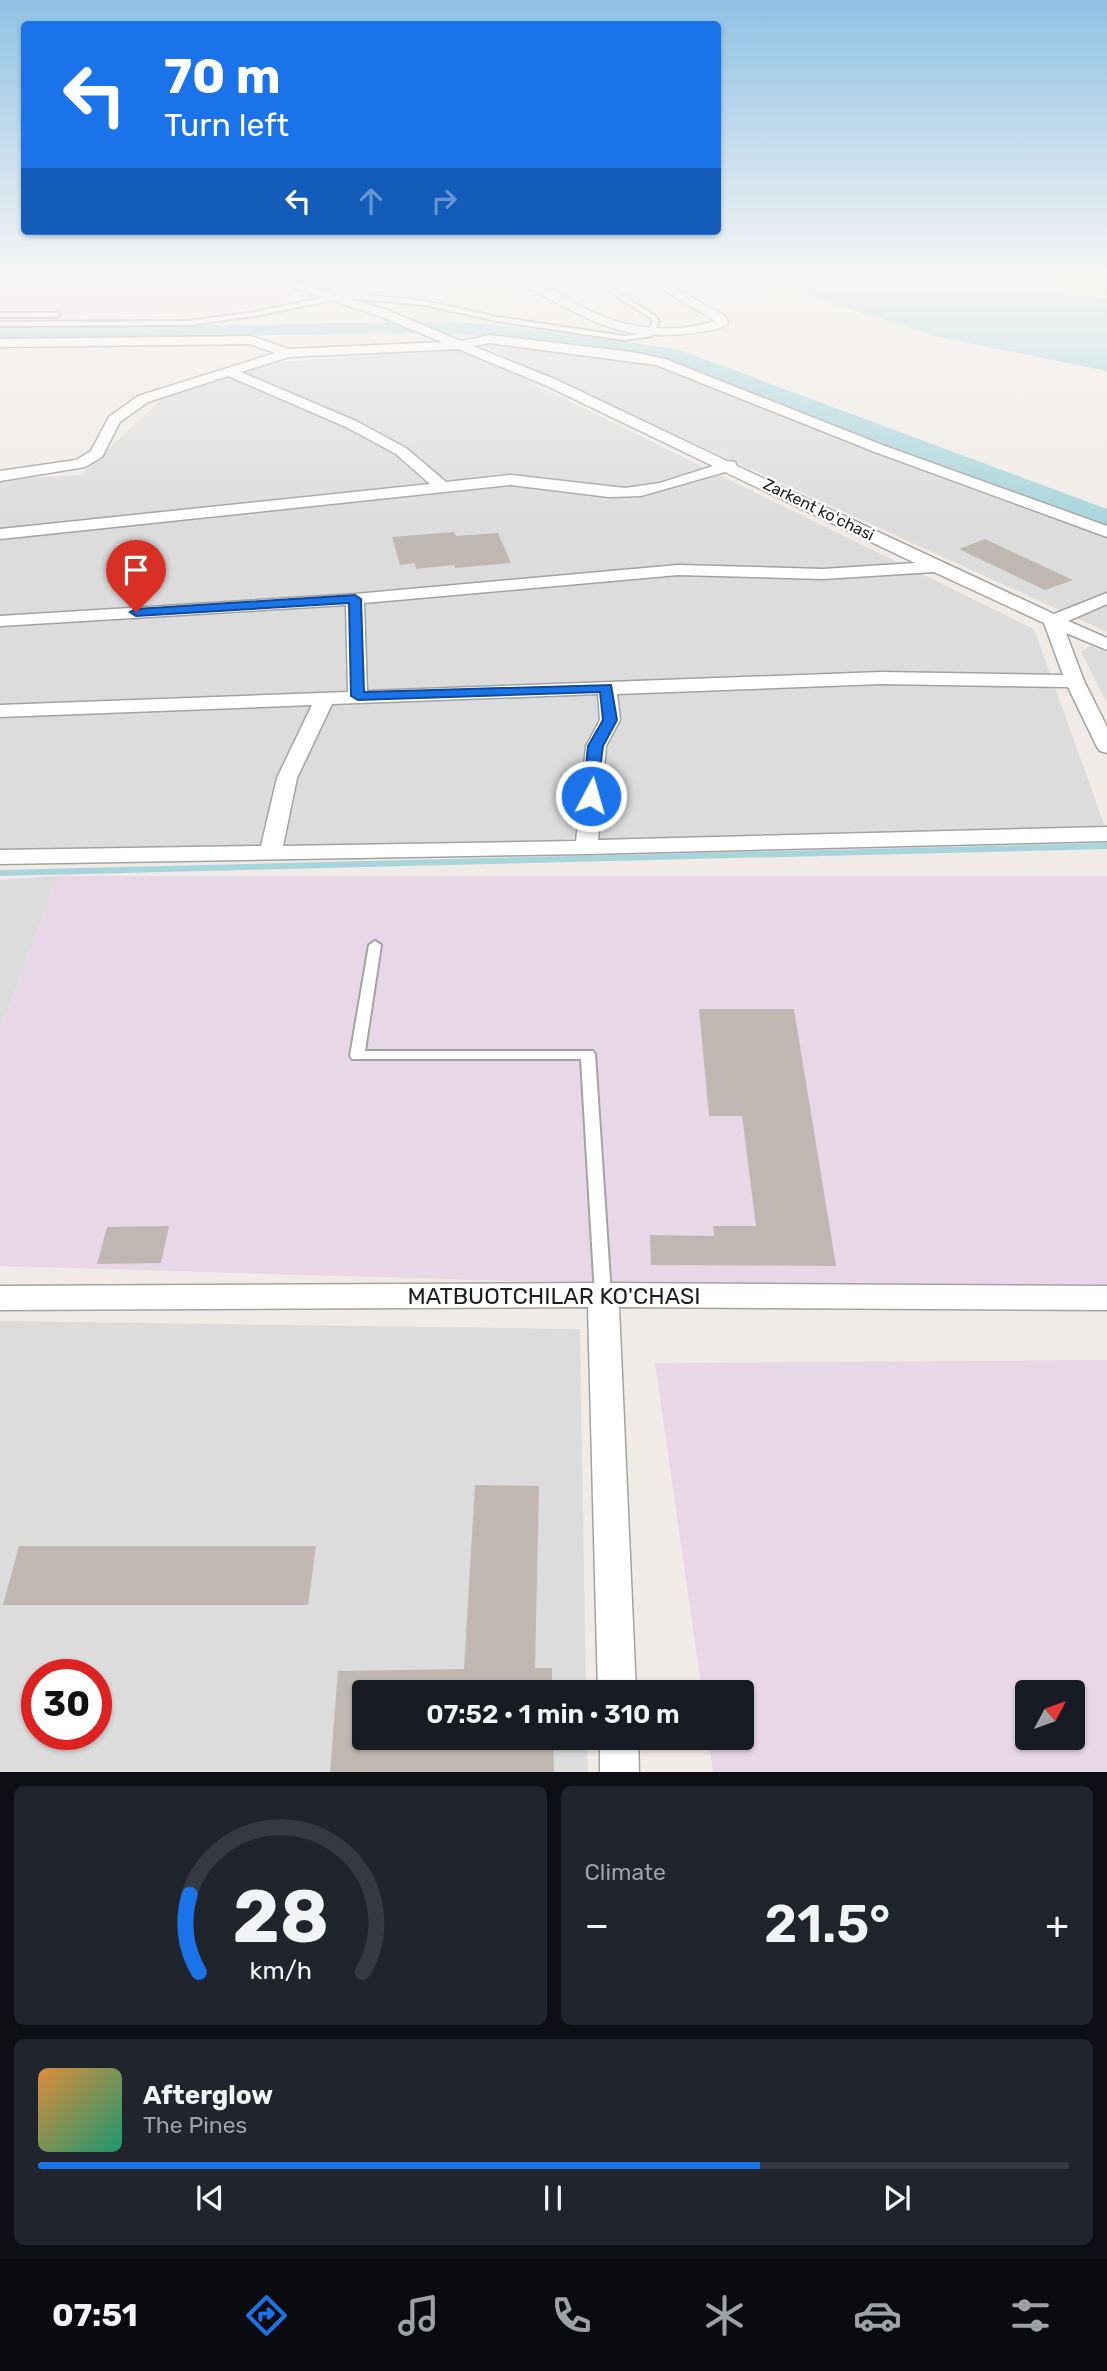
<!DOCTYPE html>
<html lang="en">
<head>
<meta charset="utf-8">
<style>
  :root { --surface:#171b24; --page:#20242c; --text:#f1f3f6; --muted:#9ea1a6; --line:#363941; --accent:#1a73e8 }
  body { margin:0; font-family:Rubik,sans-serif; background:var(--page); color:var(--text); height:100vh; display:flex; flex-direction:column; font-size:26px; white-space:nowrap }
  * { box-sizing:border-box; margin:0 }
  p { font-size:23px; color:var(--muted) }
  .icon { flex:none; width:38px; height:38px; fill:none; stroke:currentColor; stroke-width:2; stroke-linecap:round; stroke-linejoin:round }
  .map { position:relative; height:1772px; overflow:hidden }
  .side { display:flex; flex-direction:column; gap:14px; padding:14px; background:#0d0f14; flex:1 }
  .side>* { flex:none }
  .guide { position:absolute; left:21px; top:21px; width:700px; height:214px; border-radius:7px; box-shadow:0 2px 5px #0004; background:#1a73e8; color:#fff; overflow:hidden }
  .needle { width:46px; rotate:49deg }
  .fabs { position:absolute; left:1015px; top:1680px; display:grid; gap:14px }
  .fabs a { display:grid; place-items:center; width:70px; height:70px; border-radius:7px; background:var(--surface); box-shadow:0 2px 5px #0004; font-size:35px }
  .speed { position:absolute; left:21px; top:1659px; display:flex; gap:14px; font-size:35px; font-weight:700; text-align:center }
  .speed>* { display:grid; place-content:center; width:91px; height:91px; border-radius:50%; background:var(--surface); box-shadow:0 2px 5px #0004; line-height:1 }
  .speed .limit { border:10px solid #d22; background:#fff; color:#111 }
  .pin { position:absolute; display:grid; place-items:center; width:60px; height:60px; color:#fff; margin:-72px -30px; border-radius:50% 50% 50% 0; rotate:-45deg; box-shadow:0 0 7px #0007 }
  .pin .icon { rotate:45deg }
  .me { position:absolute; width:77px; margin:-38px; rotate:6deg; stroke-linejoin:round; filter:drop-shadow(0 0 5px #0008) }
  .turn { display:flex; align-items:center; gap:24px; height:147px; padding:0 28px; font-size:32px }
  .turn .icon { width:91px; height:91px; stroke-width:2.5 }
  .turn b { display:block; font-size:49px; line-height:60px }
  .lanes { display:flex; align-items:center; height:66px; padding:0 28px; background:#0003; justify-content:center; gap:35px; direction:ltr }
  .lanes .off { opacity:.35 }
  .big { font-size:52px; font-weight:600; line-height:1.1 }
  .side .widget { flex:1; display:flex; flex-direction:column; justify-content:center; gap:10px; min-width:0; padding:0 24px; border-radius:10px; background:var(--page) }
  .side .dial { align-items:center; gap:0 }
  .dial svg { height:182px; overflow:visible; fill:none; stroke:var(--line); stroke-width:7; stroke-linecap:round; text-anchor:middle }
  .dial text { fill:var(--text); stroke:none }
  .song { display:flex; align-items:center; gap:21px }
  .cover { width:84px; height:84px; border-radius:10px; background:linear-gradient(135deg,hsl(30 70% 55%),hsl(160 70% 35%)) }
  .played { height:7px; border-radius:4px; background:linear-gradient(90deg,var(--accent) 70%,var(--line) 70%) }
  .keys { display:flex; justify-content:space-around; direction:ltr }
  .heat { display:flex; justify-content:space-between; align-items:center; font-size:38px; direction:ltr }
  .side .tiles { flex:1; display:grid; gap:14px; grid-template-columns:1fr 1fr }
  .widget:last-child { grid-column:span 2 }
  .trip { position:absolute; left:352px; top:1680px; width:402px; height:70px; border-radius:7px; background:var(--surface); box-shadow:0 2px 5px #0004; font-weight:600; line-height:70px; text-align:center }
  .menu { display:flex; height:112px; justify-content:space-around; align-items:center; background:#090b0e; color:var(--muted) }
  .menu .icon { width:49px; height:49px }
  .menu .active { color:var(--accent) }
  .menu b { font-size:32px; color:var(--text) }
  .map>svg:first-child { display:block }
  .residential { fill:#dddcdc; fill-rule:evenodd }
  .industrial { fill:#e8d8e7; fill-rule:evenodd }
  .grass { fill:#d0e8ad }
  .water { fill:#a8d5dc }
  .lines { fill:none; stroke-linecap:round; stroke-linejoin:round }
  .stream { stroke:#a8d5dc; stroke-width:6 }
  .building { fill:#c0b7b2 }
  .service-casing { stroke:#a3a3a3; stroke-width:4 }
  .minor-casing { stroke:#a3a3a3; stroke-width:3 }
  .service { fill:#fff; fill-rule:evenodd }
  .minor { fill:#fff; fill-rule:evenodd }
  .route { fill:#1a73e8; stroke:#114b97; stroke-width:2 }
  .labels { text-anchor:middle; stroke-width:5; stroke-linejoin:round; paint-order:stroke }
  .far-street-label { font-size:16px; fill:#1f1f1f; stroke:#fff }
  .near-street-label { font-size:23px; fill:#1f1f1f; stroke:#fff }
</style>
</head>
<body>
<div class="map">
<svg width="1107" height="1773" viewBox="0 0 1107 1773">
  <rect width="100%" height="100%" fill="#f0ebe6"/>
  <path class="residential" d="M504 343 642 362 1107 537V632L482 346Z
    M462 349 1034 629 1105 827 0 854V479L81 475 168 393 283 362Z
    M1091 646 1107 653V703L1081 652Z
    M58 876 0 1031V880Z
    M0 1321 580 1329 586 1692H364V1738H587L588 1772H0ZM37 1675H96V1734H37Z"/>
  <path class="industrial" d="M0 277H238L290 298 226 312 0 316Z
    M58 876H1107V1292L582 1283 0 1266V1031Z
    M1107 1360V1772H713L708 1738H742V1692H702L655 1363ZM1027 1692H1073V1738H1027Z"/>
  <path class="grass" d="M1026 277 1107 282V296Z"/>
  <path class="water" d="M777 277H1018L1107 299V371L938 337 834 304Z
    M448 322 497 325 677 349 1107 509V528L866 439 702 374 519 338 446 333 0 338V328Z"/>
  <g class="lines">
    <path class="stream" d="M0 873 1107 846"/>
  </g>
  <path class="building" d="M454 532 456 536 498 533 511 563 455 568 454 565 416 569 415 563 400 565 392 537Z
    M985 539 1073 580 1045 590 959 549Z
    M699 1009H794L836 1266 651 1265 650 1235 714 1236 713 1226H756L742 1116H709Z
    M169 1226 161 1263 97 1264 107 1227Z
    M475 1485 539 1486 535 1668H552V1692H364V1738H553L554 1773H330L338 1671 464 1669Z
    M19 1546H316L308 1605H3Z"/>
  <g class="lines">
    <defs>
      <path id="service" d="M599 281 655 316 659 321 652 336 624 340 497 321 425 305 362 299 332 300 255 316 189 325 0 326V322L189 321 255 312 332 296 362 295 425 301 497 317 624 336 647 333 653 321 651 318 597 284Z
        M0 313H57L60 315 57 317H0Z
        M375 941 381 945 365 1051H593L595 1054 611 1295 609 1300 603 1301 597 1300 595 1295 581 1059H352L350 1056 369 945Z"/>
      <path id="minor" d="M261 277H277L387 310 461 341 490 335 632 352 665 359 885 446 1107 526V537L875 452 656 365 490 343 473 346 557 380 727 461 735 462 737 466 1054 614 1107 593V604L1068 621 1107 638V650L1066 633 1084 681 1107 727V753L1100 751 1097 747 1068 687 881 684 617 694 620 720 606 746 598 840 1107 827V841L586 854 0 864V850L261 846 277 778 312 705 0 717V705L348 692 346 605 0 626V616L355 594 678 565 823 569 915 563 725 472 641 496 609 497 511 485 0 539V529L430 484 396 454 346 427 228 376 148 402 120 422 102 457 85 467 0 481V471L76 460 91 451 109 417 138 396 275 353 250 344 0 347V339L251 336 289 349 442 342 379 316ZM458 349 547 386 713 466 660 483 625 488 511 475 446 482 406 448 356 421 241 372 289 357ZM934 572 1044 623 1063 675 881 672 367 691 364 603 678 575 823 579ZM598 694 600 720 586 746 576 841 283 846 297 778 332 704Z
        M507 277C533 275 558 294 580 306 623 329 669 335 715 321L643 277H656L726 317 728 323C719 331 704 331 693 333 624 341 599 325 540 294 530 288 516 285 507 277Z
        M603 1283 1107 1286V1310L619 1307 636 1692H598L588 1307 0 1310V1286Z
        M600 1738H638L639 1773H600Z"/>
    </defs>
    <use href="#service" class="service-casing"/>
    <use href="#minor" class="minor-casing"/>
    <use href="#service" class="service"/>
    <use href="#minor" class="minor"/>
  </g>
  <linearGradient id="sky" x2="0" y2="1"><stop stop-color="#8ec1e3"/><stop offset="0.53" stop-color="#f8f6f4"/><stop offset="1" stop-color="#f8f6f4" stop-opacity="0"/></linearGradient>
  <rect width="1107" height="525" fill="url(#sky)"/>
  <path class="route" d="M355 595 361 599 364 692 611 685 617 720 603 746 596 799H585L583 796 588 746 603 720 600 692 358 700 351 696 349 603 136 616 130 612 136 609Z"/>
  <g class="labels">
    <g class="far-street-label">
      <text transform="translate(819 509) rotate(26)" y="6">Zarkent koʻchasi</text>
    </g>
    <g class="near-street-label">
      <text x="554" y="1304">MATBUOTCHILAR KO'CHASI</text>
    </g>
  </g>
</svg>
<div class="fabs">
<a><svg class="needle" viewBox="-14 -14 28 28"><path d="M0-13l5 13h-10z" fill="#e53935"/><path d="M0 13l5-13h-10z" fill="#9ea1a6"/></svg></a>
</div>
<div class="speed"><div class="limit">30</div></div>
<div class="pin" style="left:136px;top:612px;background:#d93025"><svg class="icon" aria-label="arrive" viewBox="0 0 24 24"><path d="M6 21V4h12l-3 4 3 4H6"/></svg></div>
<svg class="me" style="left:591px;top:796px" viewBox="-20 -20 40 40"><circle r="17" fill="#1a73e8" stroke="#fff" stroke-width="3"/><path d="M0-11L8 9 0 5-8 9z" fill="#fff"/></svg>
<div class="trip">07:52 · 1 min · 310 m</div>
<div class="guide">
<div class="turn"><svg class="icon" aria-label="left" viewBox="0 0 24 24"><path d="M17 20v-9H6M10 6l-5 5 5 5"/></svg><div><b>70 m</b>Turn left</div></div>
<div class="lanes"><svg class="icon" aria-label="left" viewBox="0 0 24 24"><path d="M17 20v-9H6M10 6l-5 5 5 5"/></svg><svg class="icon off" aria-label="ahead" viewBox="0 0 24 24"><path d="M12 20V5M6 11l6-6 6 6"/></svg><svg class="icon off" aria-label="right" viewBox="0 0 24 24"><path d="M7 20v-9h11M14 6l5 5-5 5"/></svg></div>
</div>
</div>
<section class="side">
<div class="tiles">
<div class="widget dial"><svg viewBox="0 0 100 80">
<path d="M14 69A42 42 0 1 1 86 69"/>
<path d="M14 69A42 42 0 0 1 10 35" stroke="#1a73e8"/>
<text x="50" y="56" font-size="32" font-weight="700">28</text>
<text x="50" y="72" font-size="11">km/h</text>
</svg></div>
<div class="widget"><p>Climate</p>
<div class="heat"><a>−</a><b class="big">21.5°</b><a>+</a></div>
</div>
<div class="widget">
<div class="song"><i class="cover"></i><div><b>Afterglow</b><p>The Pines</p></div></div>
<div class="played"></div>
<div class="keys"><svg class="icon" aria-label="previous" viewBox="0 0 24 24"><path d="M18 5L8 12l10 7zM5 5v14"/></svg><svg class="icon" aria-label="pause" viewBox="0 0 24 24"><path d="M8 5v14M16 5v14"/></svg><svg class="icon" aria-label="next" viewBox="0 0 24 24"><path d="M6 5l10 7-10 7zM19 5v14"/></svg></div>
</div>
</div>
</section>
<nav class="menu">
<b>07:51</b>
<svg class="icon active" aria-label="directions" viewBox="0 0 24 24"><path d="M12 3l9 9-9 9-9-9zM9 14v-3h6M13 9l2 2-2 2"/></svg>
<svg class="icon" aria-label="music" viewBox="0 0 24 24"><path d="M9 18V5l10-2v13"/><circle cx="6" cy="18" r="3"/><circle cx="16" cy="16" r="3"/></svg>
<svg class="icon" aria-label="phone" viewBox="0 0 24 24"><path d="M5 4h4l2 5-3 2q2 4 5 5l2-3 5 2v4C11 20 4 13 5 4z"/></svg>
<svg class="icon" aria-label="climate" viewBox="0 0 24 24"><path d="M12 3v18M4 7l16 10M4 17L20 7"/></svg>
<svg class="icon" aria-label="car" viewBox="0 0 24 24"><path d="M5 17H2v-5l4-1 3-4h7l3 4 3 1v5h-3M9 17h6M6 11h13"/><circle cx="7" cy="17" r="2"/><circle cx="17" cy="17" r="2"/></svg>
<svg class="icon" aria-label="filters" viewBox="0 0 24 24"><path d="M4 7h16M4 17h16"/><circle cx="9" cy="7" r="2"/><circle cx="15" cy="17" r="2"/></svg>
</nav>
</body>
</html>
